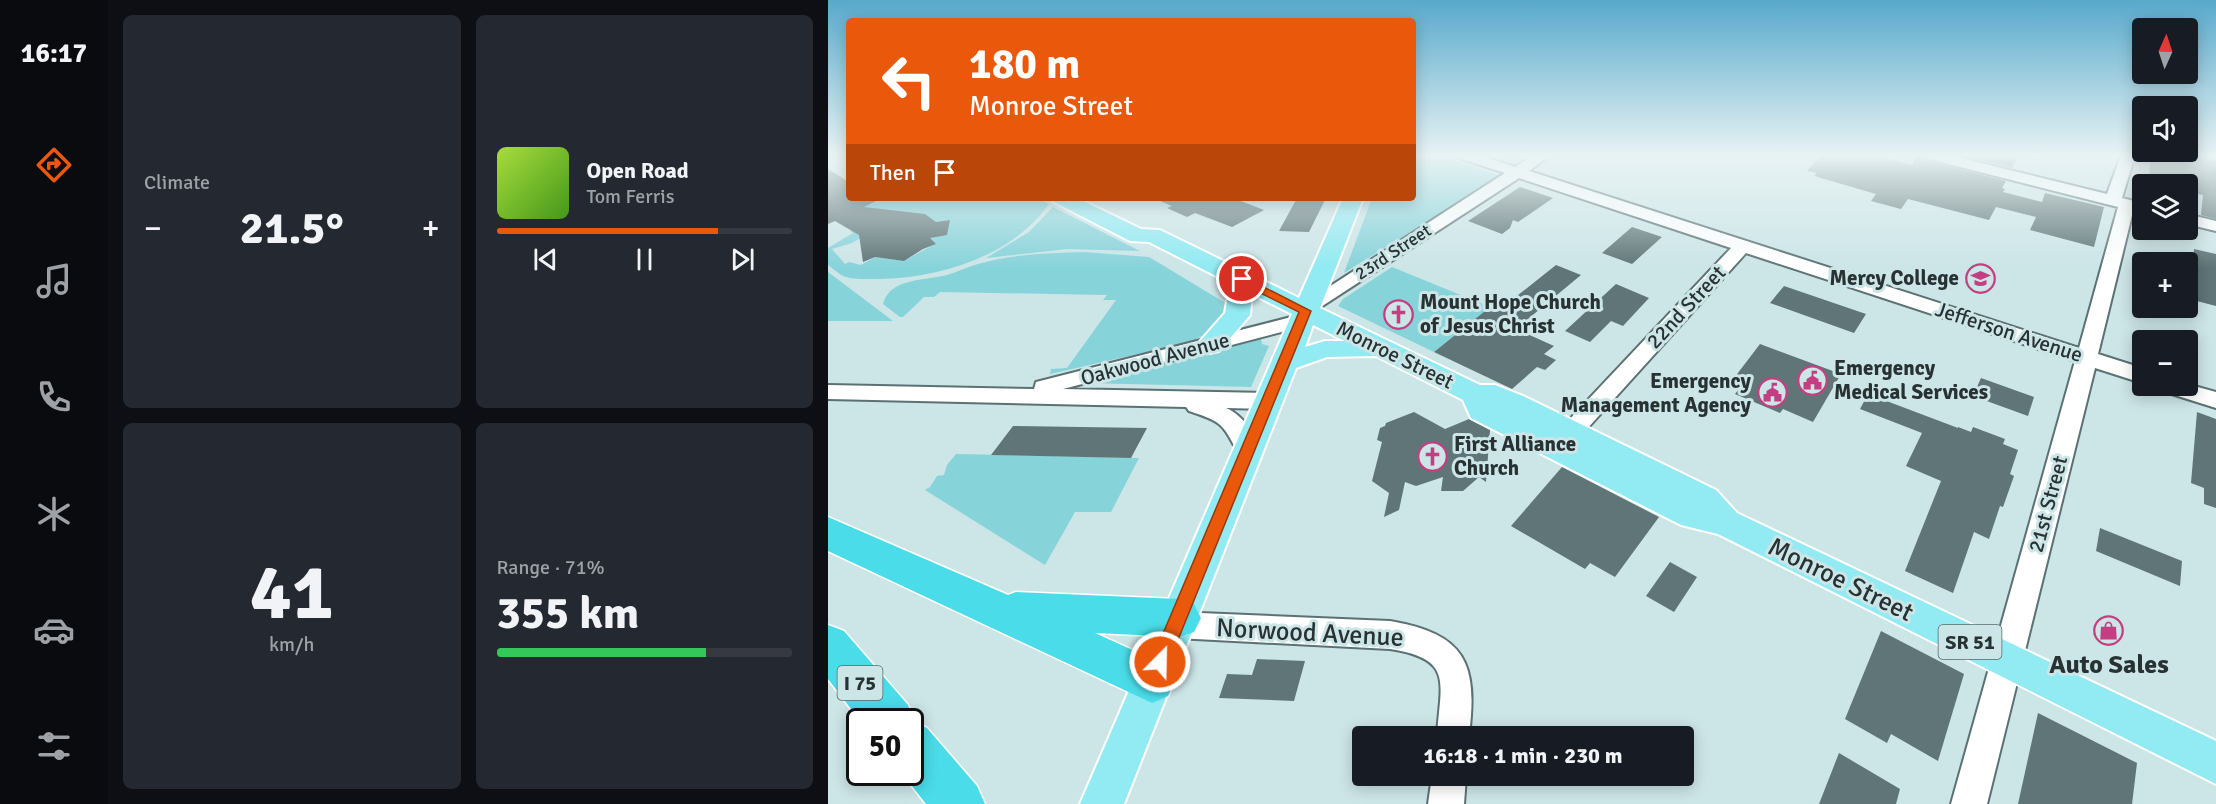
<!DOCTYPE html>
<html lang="en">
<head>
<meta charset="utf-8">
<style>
  :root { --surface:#171b24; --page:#242831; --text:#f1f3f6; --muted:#9ea1a6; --line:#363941; --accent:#ea580c }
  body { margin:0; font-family:Signika,sans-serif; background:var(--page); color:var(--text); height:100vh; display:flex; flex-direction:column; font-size:22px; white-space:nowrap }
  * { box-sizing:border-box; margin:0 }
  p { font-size:20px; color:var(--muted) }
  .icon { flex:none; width:33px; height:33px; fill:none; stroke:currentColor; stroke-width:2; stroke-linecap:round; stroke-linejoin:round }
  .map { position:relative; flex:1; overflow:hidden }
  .side { display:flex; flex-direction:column; gap:15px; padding:15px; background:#0d0f14; width:720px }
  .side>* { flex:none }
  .banner { position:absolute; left:18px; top:18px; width:570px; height:183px; border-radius:6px; box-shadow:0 3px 15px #0003; background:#ea580c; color:#fff; overflow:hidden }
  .needle { width:39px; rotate:3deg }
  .controls { position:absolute; left:1304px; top:18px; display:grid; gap:12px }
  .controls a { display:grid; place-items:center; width:66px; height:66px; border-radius:6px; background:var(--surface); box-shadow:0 3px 15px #0003; font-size:30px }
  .speed { position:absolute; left:18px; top:708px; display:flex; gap:12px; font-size:30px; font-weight:700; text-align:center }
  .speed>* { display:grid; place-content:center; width:78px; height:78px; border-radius:50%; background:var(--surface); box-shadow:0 3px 15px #0003; line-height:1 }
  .speed .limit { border:3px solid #111; border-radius:9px; background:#fff; color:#111 }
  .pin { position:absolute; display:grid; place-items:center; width:51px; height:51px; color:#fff; margin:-26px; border:3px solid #fff; border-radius:50%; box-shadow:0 2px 6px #0007 }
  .me { position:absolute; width:66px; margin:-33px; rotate:23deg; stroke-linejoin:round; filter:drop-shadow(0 0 4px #0008) }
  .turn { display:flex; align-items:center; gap:21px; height:126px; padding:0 24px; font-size:27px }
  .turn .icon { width:78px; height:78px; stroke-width:2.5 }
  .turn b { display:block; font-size:42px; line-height:51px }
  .then { display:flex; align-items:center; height:57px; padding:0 24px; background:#0003; gap:12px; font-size:22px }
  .big { font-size:45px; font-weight:700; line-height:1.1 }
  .side .widget { flex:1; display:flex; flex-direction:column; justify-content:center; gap:9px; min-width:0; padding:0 21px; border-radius:9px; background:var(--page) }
  .side .dial { align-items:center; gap:0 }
  .dial b { font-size:78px; line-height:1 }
  .song { display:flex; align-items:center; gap:18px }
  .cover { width:72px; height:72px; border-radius:9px; background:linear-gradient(135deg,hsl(80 70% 55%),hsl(100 70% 35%)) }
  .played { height:6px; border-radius:3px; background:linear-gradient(90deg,var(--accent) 75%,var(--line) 75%) }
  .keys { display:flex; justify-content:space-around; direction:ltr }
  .heat { display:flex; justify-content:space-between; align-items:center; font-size:33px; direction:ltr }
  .charge { height:9px; border-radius:4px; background:linear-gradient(90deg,#34c759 71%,var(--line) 0) }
  .side .tiles { flex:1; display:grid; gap:15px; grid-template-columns:repeat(2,1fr) }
  .trip { position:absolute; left:524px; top:726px; width:342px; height:60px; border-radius:6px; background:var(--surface); box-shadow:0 3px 15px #0003; font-weight:700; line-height:60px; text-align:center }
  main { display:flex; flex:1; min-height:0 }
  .menu { display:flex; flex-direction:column; width:108px; justify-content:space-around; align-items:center; background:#090b0e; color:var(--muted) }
  .menu .icon { width:42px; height:42px }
  .menu .on { color:var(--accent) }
  .menu b { font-size:27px; color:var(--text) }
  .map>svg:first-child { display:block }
  .green { fill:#87d3da }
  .building { fill:#5f7577 }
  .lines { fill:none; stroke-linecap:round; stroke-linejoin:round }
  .minor-casing { stroke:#5b7173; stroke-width:4 }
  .major-casing { stroke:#fff; stroke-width:4 }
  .highway-casing { stroke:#fff; stroke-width:3 }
  .minor { fill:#fff; fill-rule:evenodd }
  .major { fill:#92eaf2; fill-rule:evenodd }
  .highway { fill:#4adce9; fill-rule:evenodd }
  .route { fill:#ea580c; stroke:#983908; stroke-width:1.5 }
  .labels { text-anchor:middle; stroke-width:6; stroke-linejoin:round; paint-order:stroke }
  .far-street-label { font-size:18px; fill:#283233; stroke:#cce5e7 }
  .shield { fill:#cce5e7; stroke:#596869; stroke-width:1.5 }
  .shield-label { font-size:20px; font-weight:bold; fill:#283233 }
  .poi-label { font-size:21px; font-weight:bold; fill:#283233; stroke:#cce5e7; text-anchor:start }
  .street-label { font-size:21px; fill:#283233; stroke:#cce5e7 }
  .near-street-label { font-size:26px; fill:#283233; stroke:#cce5e7 }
  .near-poi-label { font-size:26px; font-weight:bold; fill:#283233; stroke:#cce5e7 }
</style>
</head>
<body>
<main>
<nav class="menu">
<b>16:17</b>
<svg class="icon on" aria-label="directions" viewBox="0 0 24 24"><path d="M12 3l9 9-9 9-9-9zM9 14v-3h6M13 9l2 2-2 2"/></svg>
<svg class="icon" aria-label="music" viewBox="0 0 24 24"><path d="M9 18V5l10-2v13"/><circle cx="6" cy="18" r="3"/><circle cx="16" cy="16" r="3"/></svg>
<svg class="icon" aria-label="phone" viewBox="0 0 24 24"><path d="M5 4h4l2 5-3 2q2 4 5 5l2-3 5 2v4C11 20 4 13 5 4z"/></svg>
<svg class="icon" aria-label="climate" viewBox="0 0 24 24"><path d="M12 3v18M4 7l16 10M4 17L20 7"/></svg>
<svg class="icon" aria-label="car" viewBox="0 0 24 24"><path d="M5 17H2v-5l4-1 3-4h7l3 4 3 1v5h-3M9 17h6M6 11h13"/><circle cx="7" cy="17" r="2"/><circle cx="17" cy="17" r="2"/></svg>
<svg class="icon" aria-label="filters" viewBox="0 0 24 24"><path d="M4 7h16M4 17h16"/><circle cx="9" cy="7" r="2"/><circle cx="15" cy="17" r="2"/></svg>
</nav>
<section class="side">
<div class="tiles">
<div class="widget"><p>Climate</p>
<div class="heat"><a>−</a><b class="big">21.5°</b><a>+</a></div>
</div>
<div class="widget">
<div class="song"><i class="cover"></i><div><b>Open Road</b><p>Tom Ferris</p></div></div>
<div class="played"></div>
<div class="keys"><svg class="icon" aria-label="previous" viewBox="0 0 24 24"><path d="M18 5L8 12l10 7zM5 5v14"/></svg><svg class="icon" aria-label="pause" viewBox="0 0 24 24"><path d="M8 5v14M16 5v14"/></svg><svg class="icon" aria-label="next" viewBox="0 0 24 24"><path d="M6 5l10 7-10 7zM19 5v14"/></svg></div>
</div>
<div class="widget dial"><b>41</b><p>km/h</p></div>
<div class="widget"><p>Range · 71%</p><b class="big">355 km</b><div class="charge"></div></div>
</div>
</section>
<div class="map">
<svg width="1388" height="804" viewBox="0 0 1388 804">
  <rect width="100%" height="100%" fill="#cce5e7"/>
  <path class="green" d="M585 155H610L672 176 516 273 544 198H585Z
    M60 198H210L221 204C184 256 113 278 51 279 41 279 24 280 15 276 10 273 4 268 0 265V248L25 233 22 231 29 228 37 235 24 243 4 249 17 264 21 262 33 265 47 257 76 261 107 244 96 239 119 234 121 220 93 225 35 207Z
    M225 207 312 251 239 249 158 258 201 232Z
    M256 252 321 257 399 304 400 312C389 326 379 335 362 342L222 374 223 369 239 368 288 300H275L279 295 112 292 106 297H96L75 317H72L55 304C62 277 98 281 119 275 129 272 139 267 150 264 184 254 221 253 256 252Z
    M564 267 662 307 606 352 510 306 515 299Z
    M0 272 65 321H0Z
    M433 339 434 344 441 346 423 387 258 383Z
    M128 454 311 458 283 512H247L217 565 97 490 102 487 109 476 116 475 119 465Z"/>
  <path class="building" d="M993 155H1045L1085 165 1086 155H1093L1096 160 1178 181 1174 188 1177 189 1175 192 1214 202 1217 193 1276 207 1266 247 1202 230 1208 217 1168 207 1161 220 1080 199 1073 209 1043 201 1048 194 986 176 989 173 979 171Z
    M1130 155H1191L1184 168Z
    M1323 155H1366L1388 160V219L1373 215 1375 195 1359 192V184H1340L1321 177Z
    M0 169 21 182V198H55L36 207 97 214 108 222 122 220 119 235 102 238 108 244 95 249 76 261 47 257 35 262 31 235 7 221 0 224Z
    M692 187 725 198 690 222 685 220 682 228 674 234 640 221Z
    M325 198H405L436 210 404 227 367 213 359 217 339 208 344 206Z
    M469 198H498L481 232 451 231Z
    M804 227 834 237 804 264 774 253Z
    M1366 249 1388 254V306L1361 299Z
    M728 265 753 275 688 329 726 346 716 354 728 360 717 370 709 367 684 389 606 352 662 307 670 311Z
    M788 284 821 298 795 326 783 321 762 342 737 331Z
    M956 286 1038 314 1026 333 942 303Z
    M932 344 1013 374 985 422 955 409 952 413 907 394 910 390 900 386Z
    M1153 378 1206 397 1200 416 1145 396Z
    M1040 394 1130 428V427L1143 432 1145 427 1177 439 1175 444 1190 450 1182 474 1186 476 1175 507 1172 506 1161 539 1146 532 1125 593 1077 571 1113 481 1078 466 1094 433 1032 409Z
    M586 412 617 429 641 419 662 430 658 482 651 477 635 491H613L615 477 588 486 577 482 571 510 556 517 561 493 544 481 554 442 549 440 552 428 557 426 558 423Z
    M1369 412 1388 419V508L1376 504V488L1363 483Z
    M185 426 319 428 303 458 163 455Z
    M734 467 831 517 787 577 762 563 757 569 683 526Z
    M1272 528 1354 561 1352 586 1268 551Z
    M842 562 869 577 846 612 818 596Z
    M1053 631 1136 674 1110 761 1063 734 1059 743 1017 719Z
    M429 659 477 661 466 701 391 698 399 674 424 675Z
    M1210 713 1309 763 1304 804H1190Z
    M1011 753 1072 789 1068 804H991Z"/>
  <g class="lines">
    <defs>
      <path id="minor" d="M629 155H651L687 167 705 155H722L701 171 1251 348 1290 207 1097 158 1095 155H1120L1279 194 1293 155H1307L1294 198 1314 203V213L1305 211 1270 354 1314 368V383L1267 368 1159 804H1123L1247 361 918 253 739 451 731 454 723 451 719 445 723 439 903 248 691 178 479 316 483 321 480 325 235 389 440 393 448 396 451 401 448 406 440 409 398 408C416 416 425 432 432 450L428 456 420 459 412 456C394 425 398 423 361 411L358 407 0 399V385L206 389 208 382 216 380 471 315 467 311 470 307 677 173 631 158Z
        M1359 214 1388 221V231L1359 224Z
        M1359 384 1388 392V408L1334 391 1331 386H1359Z
        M348 612 562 621C638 634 650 663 641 736H609C612 683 627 659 562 649L348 638 338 634 333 625 338 616Z
        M604 776H638L636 804H600Z"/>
      <path id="major" d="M223 198H249L313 229 332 230 471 298 515 198H535L492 308 652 385H667L695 396 888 490 909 513 1388 741V784L890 534 853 525 643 418 635 400 548 356 499 357 468 368 296 804H252L464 314 424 294 422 315 391 351 382 353 373 351 369 345 397 313 402 283 321 242 302 241 226 202ZM485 325 517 341H497L477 347Z"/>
      <path id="highway" d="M0 517 180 595 188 592 351 599 366 604 373 618 366 632 351 637 267 633 340 666 347 681 340 696 324 703 0 551Z
        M0 625 16 631 80 705 87 722 99 728 149 786 157 804H98L73 772H82V722H33L0 679Z"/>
    </defs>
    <use href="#minor" class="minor-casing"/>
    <use href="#major" class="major-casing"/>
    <use href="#highway" class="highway-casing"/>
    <use href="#minor" class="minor"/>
    <use href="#major" class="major"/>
    <use href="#highway" class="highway"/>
  </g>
  <linearGradient id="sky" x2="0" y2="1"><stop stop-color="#58a9cc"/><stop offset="0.58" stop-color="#e8f3f4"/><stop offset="1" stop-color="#e8f3f4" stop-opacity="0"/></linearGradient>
  <rect width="1388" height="268" fill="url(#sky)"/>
  <path class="route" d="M414 276 483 311 341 662 339 669 332 671 326 669 323 662 471 312 410 282 408 279Z"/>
  <defs>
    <symbol id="university-ring" viewBox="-11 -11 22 22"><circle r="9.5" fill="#cce5e7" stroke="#c43f81" stroke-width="1.5"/><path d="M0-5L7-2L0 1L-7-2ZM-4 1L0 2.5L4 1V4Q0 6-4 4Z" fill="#c43f81"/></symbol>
    <symbol id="church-ring" viewBox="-11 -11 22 22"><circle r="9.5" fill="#cce5e7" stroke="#c43f81" stroke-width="1.5"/><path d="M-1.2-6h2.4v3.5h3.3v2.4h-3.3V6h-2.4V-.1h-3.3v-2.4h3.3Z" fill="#c43f81"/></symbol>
    <symbol id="civic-ring" viewBox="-11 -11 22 22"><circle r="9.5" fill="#cce5e7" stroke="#c43f81" stroke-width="1.5"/><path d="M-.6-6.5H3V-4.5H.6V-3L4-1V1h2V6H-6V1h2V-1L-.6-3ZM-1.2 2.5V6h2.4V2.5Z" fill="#c43f81"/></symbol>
    <symbol id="shop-ring" viewBox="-11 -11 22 22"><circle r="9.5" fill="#cce5e7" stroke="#c43f81" stroke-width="1.5"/><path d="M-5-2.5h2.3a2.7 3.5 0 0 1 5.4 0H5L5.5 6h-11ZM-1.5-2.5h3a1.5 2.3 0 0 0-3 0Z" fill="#c43f81"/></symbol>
  </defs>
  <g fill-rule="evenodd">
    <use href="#university-ring" x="1136" y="262" width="33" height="33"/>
    <use href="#church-ring" x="554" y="298" width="33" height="33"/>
    <use href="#civic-ring" x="968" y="364" width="33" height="33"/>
    <use href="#civic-ring" x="928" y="376" width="33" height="33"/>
    <use href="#church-ring" x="588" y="440" width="33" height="33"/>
    <use href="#shop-ring" x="1264" y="614" width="33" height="33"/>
  </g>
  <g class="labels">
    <g class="far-street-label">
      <text transform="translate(565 252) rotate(-33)" y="6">23rd Street</text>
    </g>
    <g class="shield">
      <rect x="1110.5" y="625" width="63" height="34" rx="4.5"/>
      <rect x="9.5" y="666" width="45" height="34" rx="4.5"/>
    </g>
    <g class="shield-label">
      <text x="1142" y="649">SR 51</text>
      <text x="32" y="690">I 75</text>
    </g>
    <g class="poi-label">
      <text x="1131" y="285" text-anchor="end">Mercy College</text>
      <text x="592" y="309">Mount Hope Church<tspan x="592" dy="24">of Jesus Christ</tspan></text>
      <text x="1006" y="375">Emergency<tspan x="1006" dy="24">Medical Services</tspan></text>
      <text x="923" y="388" text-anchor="end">Emergency<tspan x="923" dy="24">Management Agency</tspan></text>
      <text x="626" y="451">First Alliance<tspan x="626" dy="24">Church</tspan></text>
    </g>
    <g class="street-label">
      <text transform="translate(858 307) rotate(-47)" y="7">22nd Street</text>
      <text transform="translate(1181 332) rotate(18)" y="7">Jefferson Avenue</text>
      <text transform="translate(567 355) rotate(26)" y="7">Monroe Street</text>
      <text transform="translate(327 359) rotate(-15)" y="7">Oakwood Avenue</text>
      <text transform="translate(1220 504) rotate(-75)" y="7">21st Street</text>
    </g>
    <g class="near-street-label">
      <text transform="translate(1013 579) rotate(26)" y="9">Monroe Street</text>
      <text transform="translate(482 632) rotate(3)" y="9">Norwood Avenue</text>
    </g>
    <g class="near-poi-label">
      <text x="1281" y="673">Auto Sales</text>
    </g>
  </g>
</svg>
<div class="controls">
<a><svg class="needle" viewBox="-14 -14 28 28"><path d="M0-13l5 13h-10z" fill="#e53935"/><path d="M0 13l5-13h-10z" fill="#9ea1a6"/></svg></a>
<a><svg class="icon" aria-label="sound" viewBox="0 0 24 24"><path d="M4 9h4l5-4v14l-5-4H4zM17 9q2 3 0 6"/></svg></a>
<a><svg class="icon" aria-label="layers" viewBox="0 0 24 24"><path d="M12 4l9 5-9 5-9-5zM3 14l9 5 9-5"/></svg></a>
<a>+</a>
<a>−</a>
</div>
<div class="speed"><div class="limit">50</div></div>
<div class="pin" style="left:414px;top:279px;background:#d93025"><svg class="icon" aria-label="arrive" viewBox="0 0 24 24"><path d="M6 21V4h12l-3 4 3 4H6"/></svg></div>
<svg class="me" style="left:332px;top:662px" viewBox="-20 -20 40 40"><circle r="17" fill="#ea580c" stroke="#fff" stroke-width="3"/><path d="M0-11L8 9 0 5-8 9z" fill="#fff"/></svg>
<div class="trip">16:18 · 1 min · 230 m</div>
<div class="banner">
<div class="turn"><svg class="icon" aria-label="left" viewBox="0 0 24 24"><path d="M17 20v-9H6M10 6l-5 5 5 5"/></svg><div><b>180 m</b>Monroe Street</div></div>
<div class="then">Then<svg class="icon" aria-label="arrive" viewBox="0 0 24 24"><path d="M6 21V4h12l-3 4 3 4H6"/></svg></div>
</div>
</div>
</main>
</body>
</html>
